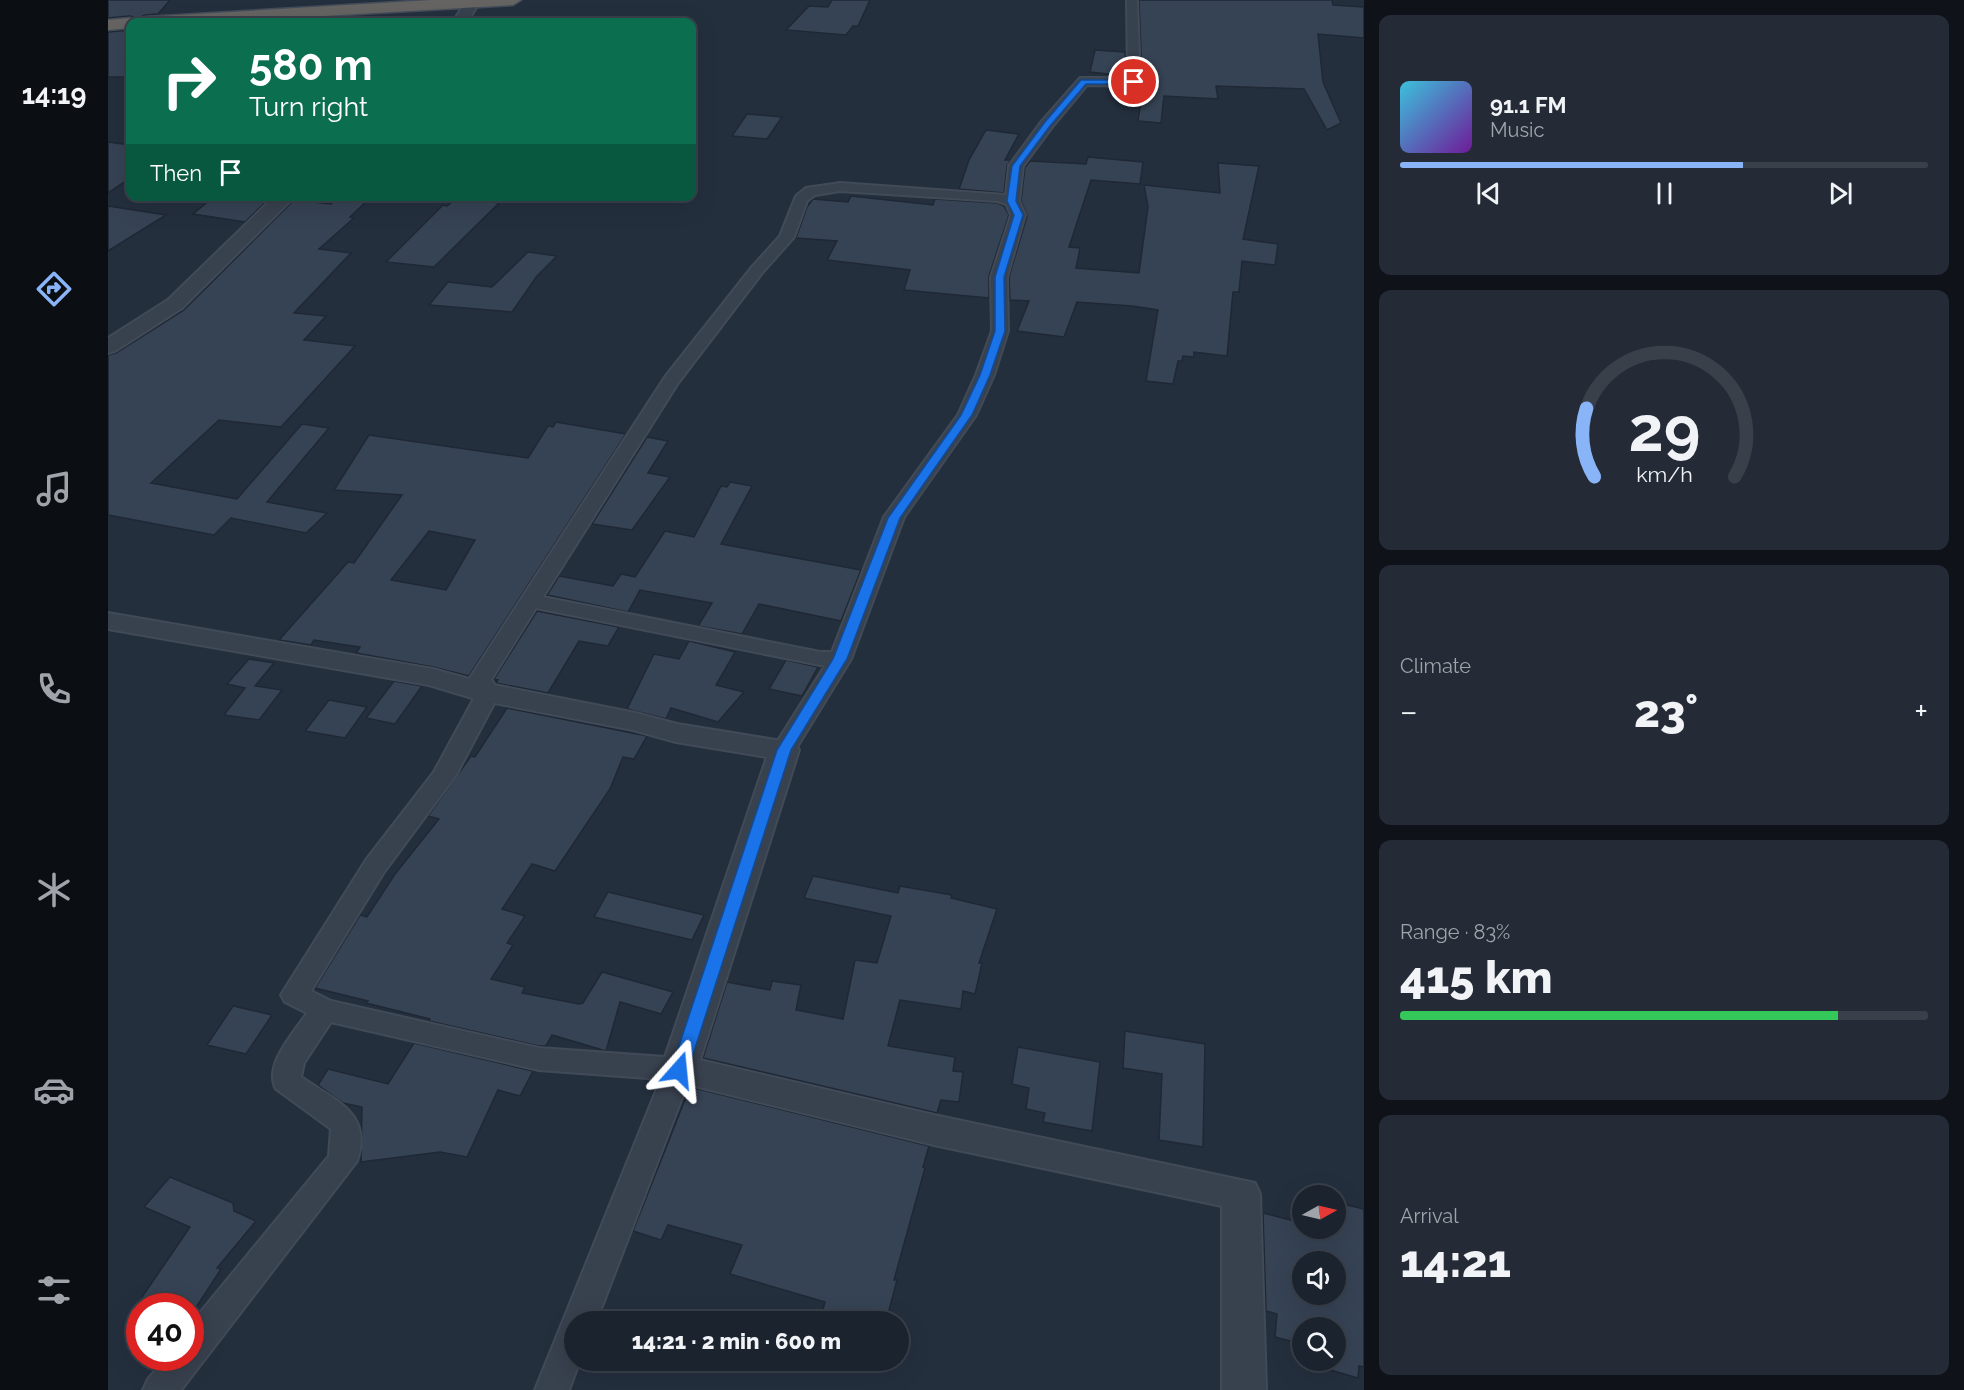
<!DOCTYPE html>
<html lang="en">
<head>
<meta charset="utf-8">
<style>
  :root { --surface:#1b232e; --page:#242b36; --text:#f1f3f6; --muted:#a0a4aa; --line:#39404a; --accent:#8ab4f8 }
  body { margin:0; font-family:Raleway,sans-serif; background:var(--page); color:var(--text); height:100vh; display:flex; flex-direction:column; font-size:22px; white-space:nowrap }
  * { box-sizing:border-box; margin:0 }
  p { font-size:20px; color:var(--muted) }
  .icon { flex:none; width:33px; height:33px; fill:none; stroke:currentColor; stroke-width:2; stroke-linecap:round; stroke-linejoin:round }
  .map { position:relative; flex:1; overflow:hidden }
  .drawer { display:flex; flex-direction:column; gap:15px; padding:15px; background:#0f1319; width:600px }
  .drawer>* { flex:none }
  .guide { position:absolute; left:18px; top:18px; width:570px; height:183px; border-radius:12px; box-shadow:0 6px 24px #0002,0 0 0 2px var(--line); background:#0b6e4f; color:#fff; overflow:hidden }
  .needle { width:39px; rotate:82deg }
  .controls { position:absolute; left:1184px; top:1185px; display:grid; gap:12px }
  .controls a { display:grid; place-items:center; width:54px; height:54px; border-radius:50%; background:var(--surface); box-shadow:0 6px 24px #0002,0 0 0 2px var(--line); font-size:30px }
  .speed { position:absolute; left:18px; top:1293px; display:flex; gap:12px; font-size:30px; font-weight:700; text-align:center }
  .speed>* { display:grid; place-content:center; width:78px; height:78px; border-radius:50%; background:var(--surface); box-shadow:0 6px 24px #0002,0 0 0 2px var(--line); line-height:1 }
  .speed .limit { border:9px solid #d22; background:#fff; color:#111 }
  .pin { position:absolute; display:grid; place-items:center; width:51px; height:51px; color:#fff; margin:-26px; border:3px solid #fff; border-radius:50%; box-shadow:0 2px 6px #0007 }
  .me { position:absolute; width:66px; margin:-33px; rotate:18deg; stroke-linejoin:round; filter:drop-shadow(0 0 4px #0008) }
  .turn { display:flex; align-items:center; gap:21px; height:126px; padding:0 24px; font-size:27px }
  .turn .icon { width:78px; height:78px; stroke-width:2.5 }
  .turn b { display:block; font-size:42px; line-height:51px }
  .then { display:flex; align-items:center; height:57px; padding:0 24px; background:#0003; gap:12px; font-size:22px }
  .big { font-size:45px; font-weight:800; line-height:1.1 }
  .drawer .tile { flex:1; display:flex; flex-direction:column; justify-content:center; gap:9px; min-width:0; padding:0 21px; border-radius:12px; background:var(--page) }
  .drawer .dial { align-items:center; gap:0 }
  .dial svg { height:156px; overflow:visible; fill:none; stroke:var(--line); stroke-width:7; stroke-linecap:round; text-anchor:middle }
  .dial text { fill:var(--text); stroke:none }
  .song { display:flex; align-items:center; gap:18px }
  .cover { width:72px; height:72px; border-radius:9px; background:linear-gradient(135deg,hsl(190 70% 55%),hsl(280 70% 35%)) }
  .played { height:6px; border-radius:3px; background:linear-gradient(90deg,var(--accent) 65%,var(--line) 65%) }
  .keys { display:flex; justify-content:space-around; direction:ltr }
  .heat { display:flex; justify-content:space-between; align-items:center; font-size:33px; direction:ltr }
  .charge { height:9px; border-radius:4px; background:linear-gradient(90deg,#34c759 83%,var(--line) 0) }
  .trip { position:absolute; left:456px; top:1311px; width:345px; height:60px; border-radius:30px; background:var(--surface); box-shadow:0 6px 24px #0002,0 0 0 2px var(--line); font-weight:800; line-height:60px; text-align:center }
  main { display:flex; flex:1; min-height:0 }
  .menu { display:flex; flex-direction:column; width:108px; justify-content:space-around; align-items:center; background:#0b0e12; color:var(--muted) }
  .menu .icon { width:42px; height:42px }
  .menu .active { color:var(--accent) }
  .menu b { font-size:27px; color:var(--text) }
  .map>svg:first-child { display:block }
  .building { fill:#364354; stroke:#1f2835; stroke-width:1.5; fill-rule:evenodd }
  .lines { fill:none; stroke-linecap:round; stroke-linejoin:round }
  .minor-casing { stroke:#414a57; stroke-width:4 }
  .tertiary-casing { stroke:#414a57; stroke-width:4 }
  .trunk-casing { stroke:#434c59; stroke-width:3 }
  .minor { fill:#38414e; fill-rule:evenodd }
  .tertiary { fill:#38414e; fill-rule:evenodd }
  .trunk { fill:#656462; fill-rule:evenodd }
  .route { fill:#1a73e8; stroke:#114b97; stroke-width:1.5 }
</style>
</head>
<body>
<main>
<nav class="menu">
<b>14:19</b>
<svg class="icon active" aria-label="directions" viewBox="0 0 24 24"><path d="M12 3l9 9-9 9-9-9zM9 14v-3h6M13 9l2 2-2 2"/></svg>
<svg class="icon" aria-label="music" viewBox="0 0 24 24"><path d="M9 18V5l10-2v13"/><circle cx="6" cy="18" r="3"/><circle cx="16" cy="16" r="3"/></svg>
<svg class="icon" aria-label="phone" viewBox="0 0 24 24"><path d="M5 4h4l2 5-3 2q2 4 5 5l2-3 5 2v4C11 20 4 13 5 4z"/></svg>
<svg class="icon" aria-label="climate" viewBox="0 0 24 24"><path d="M12 3v18M4 7l16 10M4 17L20 7"/></svg>
<svg class="icon" aria-label="car" viewBox="0 0 24 24"><path d="M5 17H2v-5l4-1 3-4h7l3 4 3 1v5h-3M9 17h6M6 11h13"/><circle cx="7" cy="17" r="2"/><circle cx="17" cy="17" r="2"/></svg>
<svg class="icon" aria-label="filters" viewBox="0 0 24 24"><path d="M4 7h16M4 17h16"/><circle cx="9" cy="7" r="2"/><circle cx="15" cy="17" r="2"/></svg>
</nav>
<div class="map">
<svg width="1256" height="1390" viewBox="0 0 1256 1390">
  <rect width="100%" height="100%" fill="#242f3e"/>
  <path class="building" d="M0 0H62L50 14 37 15 29 19 22 16 0 18Z
    M724 0H762L750 26H745L738 35 678 30 701 6 720 7Z
    M1031 0H1224L1225 5 1256 7V38L1210 34 1215 82 1233 123 1219 130 1196 89 1108 86 1110 99 1056 96 1053 123 1030 121 1034 93 1006 91V88H1027L1034 82Z
    M22 30V77H0V32Z
    M987 50 1017 52 1018 76 982 72Z
    M639 114 674 117 659 139 624 136Z
    M878 130 911 134 897 160H903L899 166 896 193 851 189 861 160Z
    M0 142 22 145V178L0 193Z
    M980 157 1035 162 1032 184 983 180 961 247 972 248 968 268 1031 273 1040 207 1036 185 1112 193 1110 163 1151 166 1135 239 1170 244 1167 265 1134 261 1131 292H1125L1119 356 1086 352V357L1075 356 1074 361H1070L1065 384 1038 381 1050 310 1024 306 969 302 956 337 909 331 921 301 902 300 901 277 919 216 913 201 917 167 922 161 978 164Z
    M107 196H159L163 197 137 222 85 214Z
    M232 196H264L242 217 246 218 211 249 243 253 186 313 218 316 196 340 247 346 173 427 111 420 43 483 129 499 194 424 221 428 159 502 219 513 198 533 123 518 106 535 0 515V355L8 353 76 310 186 200 223 204Z
    M743 196 825 205 827 199 889 203 896 206 901 215 881 276V298L796 290 802 270 719 260 729 241 688 238 699 207 705 199 740 202Z
    M350 197 391 203 326 267 278 262 335 205 339 206Z
    M0 206 58 215 0 251Z
    M420 252 449 256 429 276 404 312 321 305 340 282 384 287Z
    M448 422 518 434 361 676 325 667 248 653 252 647 206 640 203 645 171 640 240 562 246 563 294 495 226 490 261 435 420 458 440 426 445 427ZM321 531 367 540 338 590 283 580Z
    M539 437 560 441 540 473 562 477 524 530 484 524Z
    M622 482 644 486 613 544 753 570 733 621 651 604 634 634 590 626 604 603 532 590 520 612 439 595 451 576 505 586 513 574 527 577 557 531 586 537 613 486 619 487Z
    M429 611 511 627 500 646 471 641 440 693 388 683 390 680 386 679Z
    M581 641 627 652 608 685 636 692 610 722 563 708 558 719 519 709 546 654 571 659Z
    M141 659 166 663 147 686 174 690 151 720 116 715 137 688 119 684Z
    M678 660 710 667 694 696 661 689Z
    M286 681 314 686 287 724 258 718Z
    M221 700 259 707 237 738 197 731Z
    M399 708 539 736 526 759 515 757 502 789 447 871 424 864 394 909 417 916 399 943 405 945 383 979 417 987 414 993 471 1004 475 1003 494 972 565 992 553 1014 512 1002 498 1051 444 1035 438 1046H431L321 1021 322 1019 258 1003 260 1001 207 988 252 915 259 917 287 874 331 819 320 816 363 756 367 757Z
    M705 876 790 893 792 886 844 895 843 898 889 909 871 963H874L867 994 855 991 853 1009 792 1000 780 1046 847 1057 845 1071 855 1072 851 1102 833 1100 829 1113 595 1058 619 982 662 990 664 981 693 985 688 1010 735 1019 747 960 769 963 783 916 696 898Z
    M500 892 596 915 584 940 486 917Z
    M125 1006 164 1015 138 1054 99 1045Z
    M1017 1031 1097 1044 1095 1147 1051 1140 1054 1074 1015 1068Z
    M306 1043 425 1071 412 1096 390 1090 359 1157 332 1152 253 1162 254 1107 235 1103 210 1085 220 1069 280 1084Z
    M910 1047 992 1062 984 1131 935 1122 937 1113 918 1109 921 1088 904 1084Z
    M582 1087 821 1146 815 1167 817 1168 786 1280H789L778 1322H735L713 1317 717 1302 622 1274 634 1245 560 1225 553 1240 525 1231Z
    M62 1177 125 1203 126 1211 148 1221 109 1268 113 1269 89 1306H64L34 1297 82 1227 36 1207Z
    M1227 1202 1256 1209V1367L1251 1366 1250 1378 1215 1368V1360H1227V1328H1194V1344L1167 1337 1169 1314 1158 1311 1155 1213 1194 1223V1228L1227 1231ZM1194 1262H1227V1294H1194Z"/>
  <g class="lines">
    <defs>
      <path id="minor" d="M1019 0H1029L1032 82 1026 86 979 85 944 127 915 166 911 201 917 215 899 277 900 331 886 375 868 415 796 517 743 659 684 755 676 757 668 755 664 750 717 666 428 608 383 680 392 692 348 775 276 872 203 991 223 1001 431 1048 571 1058 581 1061 585 1069 488 1322H466V1360H472L461 1390H427L553 1079 431 1070 223 1022 196 1063 193 1077C227 1101 265 1112 249 1161L73 1390H35L40 1379 58 1358H82V1325L221 1156 223 1129 168 1089C155 1065 186 1033 199 1013L177 1002 173 995 258 860 326 772 369 693 360 681 557 377 644 267 672 236 688 196 698 188 732 183 898 195 901 166 934 121 972 78H1020ZM732 191 889 201 898 204 903 215 883 277 884 331 868 375 850 415 776 517 724 652H712L435 597 570 383 654 273 686 237 699 201 707 195Z"/>
      <path id="tertiary" d="M359 0H369L371 3 359 22H345Z
        M167 196H187L74 308 7 351 0 353V338L60 300Z
        M0 613 325 669 376 683 528 713 569 724 686 743 691 750 592 1060 826 1115 1147 1183 1152 1194 1158 1390H1114V1206L826 1145 558 1079 553 1069 659 757 568 742 525 730 371 700 321 685 0 629Z"/>
      <path id="trunk" d="M324 0H413L405 5 111 22H22V28L0 30V20L22 18 29 21 37 17Z"/>
    </defs>
    <use href="#minor" class="minor-casing"/>
    <use href="#tertiary" class="tertiary-casing"/>
    <use href="#trunk" class="trunk-casing"/>
    <use href="#minor" class="minor"/>
    <use href="#tertiary" class="tertiary"/>
    <use href="#trunk" class="trunk"/>
  </g>
  <path class="route" d="M973 80H1026L1030 82 1026 84H978L942 126 912 166 908 201 915 215 896 277 897 331 882 375 864 415 792 518 739 659 683 750 580 1070 578 1074 571 1076 565 1074 563 1070 669 750 725 659 780 518 853 415 872 375 887 331V277L906 215 899 201 904 166 937 122Z"/>
</svg>
<div class="controls">
<a><svg class="needle" viewBox="-14 -14 28 28"><path d="M0-13l5 13h-10z" fill="#e53935"/><path d="M0 13l5-13h-10z" fill="#a0a4aa"/></svg></a>
<a><svg class="icon" aria-label="sound" viewBox="0 0 24 24"><path d="M4 9h4l5-4v14l-5-4H4zM17 9q2 3 0 6"/></svg></a>
<a><svg class="icon" aria-label="search" viewBox="0 0 24 24"><circle cx="10" cy="10" r="6"/><path d="M15 15l6 6"/></svg></a>
</div>
<div class="speed"><div class="limit">40</div></div>
<div class="pin" style="left:1026px;top:82px;background:#d93025"><svg class="icon" aria-label="arrive" viewBox="0 0 24 24"><path d="M6 21V4h12l-3 4 3 4H6"/></svg></div>
<svg class="me" style="left:571px;top:1070px" viewBox="-20 -20 40 40"><path d="M0-17L14 15 0 8-14 15z" fill="#1a73e8" stroke="#fff" stroke-width="4"/></svg>
<div class="trip">14:21 · 2 min · 600 m</div>
<div class="guide">
<div class="turn"><svg class="icon" aria-label="right" viewBox="0 0 24 24"><path d="M7 20v-9h11M14 6l5 5-5 5"/></svg><div><b>580 m</b>Turn right</div></div>
<div class="then">Then<svg class="icon" aria-label="arrive" viewBox="0 0 24 24"><path d="M6 21V4h12l-3 4 3 4H6"/></svg></div>
</div>
</div>
<section class="drawer">
<div class="tile">
<div class="song"><i class="cover"></i><div><b>91.1 FM</b><p>Music</p></div></div>
<div class="played"></div>
<div class="keys"><svg class="icon" aria-label="previous" viewBox="0 0 24 24"><path d="M18 5L8 12l10 7zM5 5v14"/></svg><svg class="icon" aria-label="pause" viewBox="0 0 24 24"><path d="M8 5v14M16 5v14"/></svg><svg class="icon" aria-label="next" viewBox="0 0 24 24"><path d="M6 5l10 7-10 7zM19 5v14"/></svg></div>
</div>
<div class="tile dial"><svg viewBox="0 0 100 80">
<path d="M14 69A42 42 0 1 1 86 69"/>
<path d="M14 69A42 42 0 0 1 10 34" stroke="#8ab4f8"/>
<text x="50" y="56" font-size="32" font-weight="700">29</text>
<text x="50" y="72" font-size="11">km/h</text>
</svg></div>
<div class="tile"><p>Climate</p>
<div class="heat"><a>−</a><b class="big">23°</b><a>+</a></div>
</div>
<div class="tile"><p>Range · 83%</p><b class="big">415 km</b><div class="charge"></div></div>
<div class="tile"><p>Arrival</p><b class="big">14:21</b></div>
</section>
</main>
</body>
</html>
